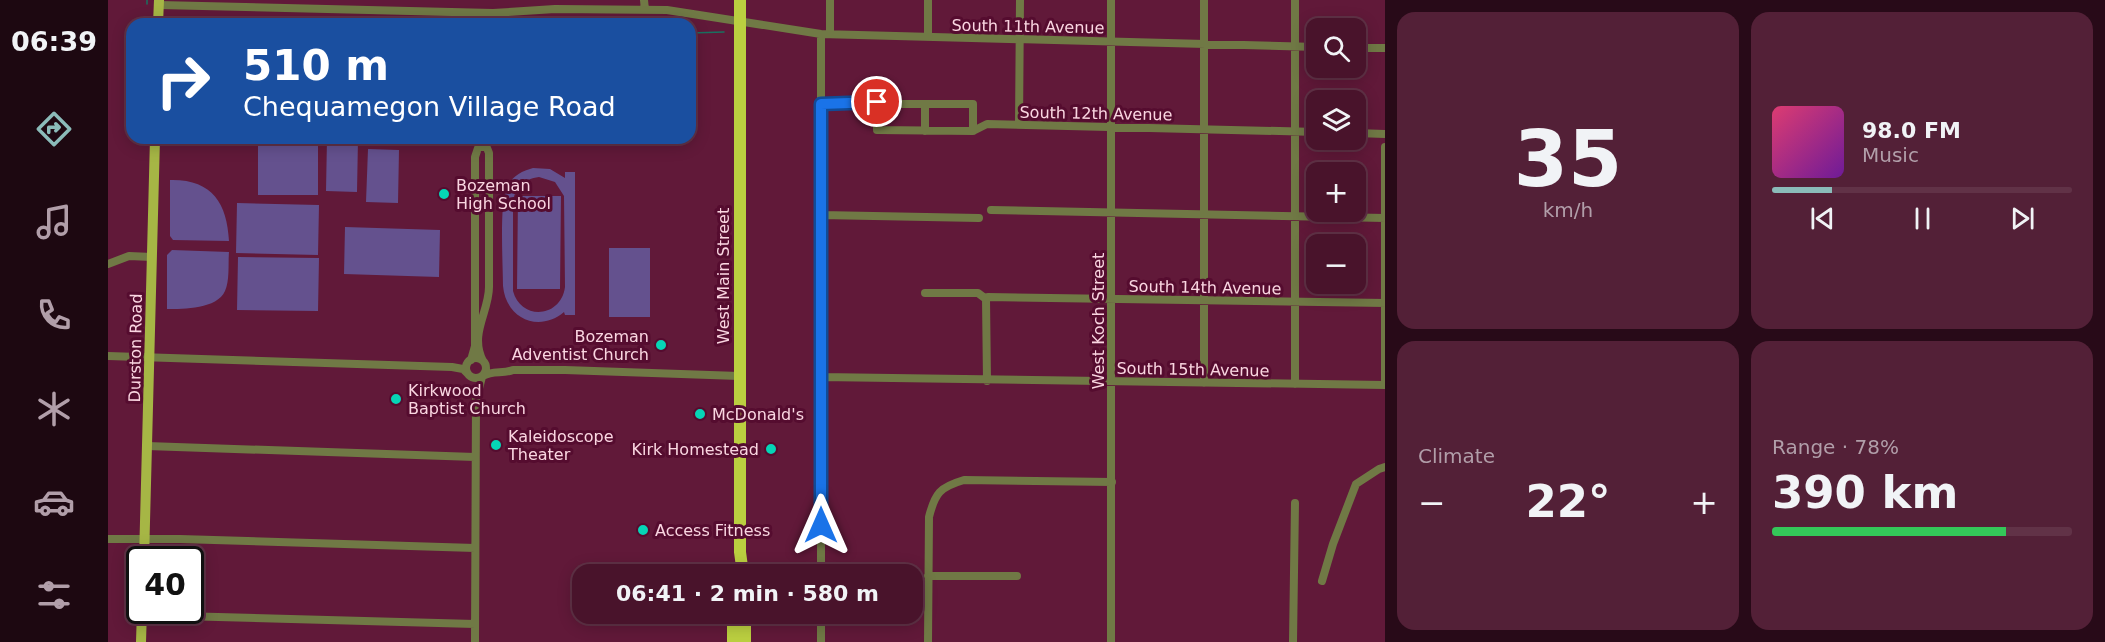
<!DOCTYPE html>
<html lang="en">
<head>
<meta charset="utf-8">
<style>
  :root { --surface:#49132b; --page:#532037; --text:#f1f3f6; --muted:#b19ea9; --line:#613247; --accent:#8bbbb9 }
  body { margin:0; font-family:"DejaVu Sans",sans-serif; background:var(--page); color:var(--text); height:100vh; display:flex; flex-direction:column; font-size:22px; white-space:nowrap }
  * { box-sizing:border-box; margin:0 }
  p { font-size:20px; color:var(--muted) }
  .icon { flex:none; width:33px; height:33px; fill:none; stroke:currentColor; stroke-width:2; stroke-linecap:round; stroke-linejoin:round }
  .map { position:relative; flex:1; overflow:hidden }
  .panel { display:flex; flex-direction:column; gap:12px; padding:12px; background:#280a18; width:720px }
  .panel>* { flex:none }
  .banner { position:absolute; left:18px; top:18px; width:570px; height:126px; border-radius:18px; box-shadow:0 3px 15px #0003,0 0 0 2px var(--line); background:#1a4fa0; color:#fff; overflow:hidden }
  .controls { position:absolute; left:1198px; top:18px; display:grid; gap:12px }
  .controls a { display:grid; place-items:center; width:60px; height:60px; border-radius:12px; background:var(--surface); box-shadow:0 3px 15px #0003,0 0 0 2px var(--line); font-size:30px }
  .speed { position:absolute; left:18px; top:546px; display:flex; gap:12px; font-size:30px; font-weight:700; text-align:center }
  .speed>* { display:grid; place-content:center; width:78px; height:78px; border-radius:50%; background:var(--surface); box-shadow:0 3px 15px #0003,0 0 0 2px var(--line); line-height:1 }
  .speed .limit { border:3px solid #111; border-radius:9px; background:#fff; color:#111 }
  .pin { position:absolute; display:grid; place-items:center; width:51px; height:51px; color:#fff; margin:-26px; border:3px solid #fff; border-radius:50%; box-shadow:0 2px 6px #0007 }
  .me { position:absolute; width:66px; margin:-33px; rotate:0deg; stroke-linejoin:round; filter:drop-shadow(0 0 4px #0008) }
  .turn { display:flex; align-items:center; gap:21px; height:126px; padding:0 18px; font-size:27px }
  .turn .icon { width:78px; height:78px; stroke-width:2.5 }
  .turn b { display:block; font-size:42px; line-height:51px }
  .big { font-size:45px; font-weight:700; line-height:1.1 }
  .panel .widget { flex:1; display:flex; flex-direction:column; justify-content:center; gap:9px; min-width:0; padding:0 21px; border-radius:18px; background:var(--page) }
  .panel .dial { align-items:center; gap:0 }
  .dial b { font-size:78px; line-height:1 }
  .song { display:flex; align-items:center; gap:18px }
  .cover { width:72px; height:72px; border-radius:9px; background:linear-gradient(135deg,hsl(340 70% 55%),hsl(280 70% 35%)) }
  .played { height:6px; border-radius:3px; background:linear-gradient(90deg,var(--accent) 20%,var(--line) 20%) }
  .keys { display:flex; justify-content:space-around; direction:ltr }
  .heat { display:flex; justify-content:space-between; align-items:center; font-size:33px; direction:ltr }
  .charge { height:9px; border-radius:4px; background:linear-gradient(90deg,#34c759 78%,var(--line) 0) }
  .panel .tiles { flex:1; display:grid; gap:12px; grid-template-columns:repeat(2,1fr) }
  .trip { position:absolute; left:464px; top:564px; width:351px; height:60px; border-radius:18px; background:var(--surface); box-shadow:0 3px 15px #0003,0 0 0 2px var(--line); font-weight:700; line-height:60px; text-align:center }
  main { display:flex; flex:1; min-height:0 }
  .tabs { display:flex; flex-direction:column; width:108px; justify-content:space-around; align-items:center; background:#1d0811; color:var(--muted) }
  .tabs .icon { width:42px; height:42px }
  .tabs .current { color:var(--accent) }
  .tabs b { font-size:27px; color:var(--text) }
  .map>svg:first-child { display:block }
  .green { fill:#64518e; fill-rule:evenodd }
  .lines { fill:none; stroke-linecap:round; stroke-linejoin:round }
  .stream { stroke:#1a7060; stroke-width:1.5 }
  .minor { stroke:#707945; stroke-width:8 }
  .major { stroke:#a6b645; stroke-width:10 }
  .highway { stroke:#bbcf40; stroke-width:12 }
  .route-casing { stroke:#114b97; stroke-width:15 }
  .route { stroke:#1a73e8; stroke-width:10 }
  .poi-dot { fill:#06d5b6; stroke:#550c2f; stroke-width:2 }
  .labels { text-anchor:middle; stroke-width:6; stroke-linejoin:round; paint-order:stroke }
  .street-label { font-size:16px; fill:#fad6e1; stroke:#550c2f }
  .poi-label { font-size:16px; fill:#fad6e1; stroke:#550c2f; text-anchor:start }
</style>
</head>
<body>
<main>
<nav class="tabs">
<b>06:39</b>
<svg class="icon current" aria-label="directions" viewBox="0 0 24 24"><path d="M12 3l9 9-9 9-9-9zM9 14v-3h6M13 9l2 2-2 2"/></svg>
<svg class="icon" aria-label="music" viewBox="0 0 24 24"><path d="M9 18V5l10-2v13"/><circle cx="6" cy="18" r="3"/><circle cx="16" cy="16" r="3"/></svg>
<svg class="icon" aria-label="phone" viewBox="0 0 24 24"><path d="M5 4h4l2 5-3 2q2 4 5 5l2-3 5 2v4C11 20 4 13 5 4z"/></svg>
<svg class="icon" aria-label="climate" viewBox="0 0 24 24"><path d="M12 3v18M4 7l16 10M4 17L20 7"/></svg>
<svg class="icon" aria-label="car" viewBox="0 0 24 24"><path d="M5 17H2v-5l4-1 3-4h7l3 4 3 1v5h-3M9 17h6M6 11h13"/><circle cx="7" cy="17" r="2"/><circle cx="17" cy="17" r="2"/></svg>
<svg class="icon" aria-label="filters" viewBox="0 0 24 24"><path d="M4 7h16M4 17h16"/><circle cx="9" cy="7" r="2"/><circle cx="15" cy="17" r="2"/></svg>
</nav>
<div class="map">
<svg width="1277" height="642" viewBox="0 0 1277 642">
  <rect width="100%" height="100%" fill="#611939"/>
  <path class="green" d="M150 138H210V195H150Z
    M219 138 250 139 249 192 218 191Z
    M260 149 291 150 290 203 258 202Z
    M425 168 442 169 457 178V172H467V315H457L456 312C431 333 398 319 395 286 395 265 391 203 399 187 404 176 414 171 425 168ZM431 177 447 182 456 196 457 287C453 318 413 321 405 291V203C406 188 416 179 431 177Z
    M62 180C104 179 119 203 121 241L65 240 62 236Z
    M410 196H453L452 289H409Z
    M129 203 211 205 210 255 128 253Z
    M237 227 332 230 331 277 236 274Z
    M501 248H542V317H501Z
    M64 250 121 252C120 263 122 280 117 291 109 309 76 309 59 309V255Z
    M130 257 211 258 210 311 129 310Z"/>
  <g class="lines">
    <path class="stream" d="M39 0V4
      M64 19 118 20
      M130 21C140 19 147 21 158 22 170 22 183 22 196 23 213 24 252 18 266 24
      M313 24H317
      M582 33 616 32"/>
    <path class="minor" d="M536 0 537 10
      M820 0V37
      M1003 0V642
      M1096 0V383
      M1187 0V384
      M51 5 385 13 447 9 559 10 713 34 1209 47
      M722 34V0
      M1248 48H1277
      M769 102V130L865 131 879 124 1209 132
      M713 104H865V131
      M911 125 912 0
      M817 131V104
      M1248 133 1277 134
      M883 210 1277 218
      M713 215 871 218
      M0 264 21 256 44 257
      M817 293H870L878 299 879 381
      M880 297 1277 303
      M0 356 344 367 355 369 360 374
      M358 368a10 10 0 1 1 20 0a10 10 0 1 1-20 0Z
      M363 360 367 346V157L370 148 375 146 379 148 381 153V287C381 312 361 334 375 361
      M375 376C384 370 395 374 405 370H457L631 376
      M713 377 1277 385
      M1277 385V147
      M39 446 367 457
      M0 539H72L367 548
      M713 574V34
      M820 576H909
      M1214 581 1225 544 1248 484 1271 469 1277 467
      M713 614V642
      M34 615 367 624
      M367 642 368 400 374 377
      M820 642 821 517C827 493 832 487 856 480L1004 482
      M1185 642 1187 503"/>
    <path class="major" d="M50 24 51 0
      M36 560 47 138
      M33 642 34 610"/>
    <path class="highway" d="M632 0V552L635 574
      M637 614V642
      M625 642V614"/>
  </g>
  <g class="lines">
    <defs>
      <path id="route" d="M713 525V104L769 102"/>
    </defs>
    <use href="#route" class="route-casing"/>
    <use href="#route" class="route"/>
  </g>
  <g class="poi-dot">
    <circle cx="336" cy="194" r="6"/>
    <circle cx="553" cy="345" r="6"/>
    <circle cx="288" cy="399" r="6"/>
    <circle cx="592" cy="414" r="6"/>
    <circle cx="388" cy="445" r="6"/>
    <circle cx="663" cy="449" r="6"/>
    <circle cx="535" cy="530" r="6"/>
  </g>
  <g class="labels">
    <g class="street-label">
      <text transform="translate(920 26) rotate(1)" y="6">South 11th Avenue</text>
      <text transform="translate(988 113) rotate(1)" y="6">South 12th Avenue</text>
      <text transform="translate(615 276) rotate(-90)" y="6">West Main Street</text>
      <text transform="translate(1097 287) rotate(1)" y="6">South 14th Avenue</text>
      <text transform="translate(990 321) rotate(-90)" y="6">West Koch Street</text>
      <text transform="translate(27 348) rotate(-89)" y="6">Durston Road</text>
      <text transform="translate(1085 369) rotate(1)" y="6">South 15th Avenue</text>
    </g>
    <g class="poi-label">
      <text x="348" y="191">Bozeman<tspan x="348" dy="18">High School</tspan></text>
      <text x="541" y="342" text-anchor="end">Bozeman<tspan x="541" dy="18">Adventist Church</tspan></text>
      <text x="300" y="396">Kirkwood<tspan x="300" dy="18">Baptist Church</tspan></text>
      <text x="604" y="420">McDonald's</text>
      <text x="400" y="442">Kaleidoscope<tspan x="400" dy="18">Theater</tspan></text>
      <text x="651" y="455" text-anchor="end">Kirk Homestead</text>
      <text x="547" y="536">Access Fitness</text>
    </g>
  </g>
</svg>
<div class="controls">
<a><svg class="icon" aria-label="search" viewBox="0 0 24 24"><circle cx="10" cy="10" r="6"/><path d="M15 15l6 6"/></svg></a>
<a><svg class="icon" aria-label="layers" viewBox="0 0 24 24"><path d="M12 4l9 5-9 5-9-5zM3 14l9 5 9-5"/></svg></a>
<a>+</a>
<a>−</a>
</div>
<div class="speed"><div class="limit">40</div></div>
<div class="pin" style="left:769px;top:102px;background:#d93025"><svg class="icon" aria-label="arrive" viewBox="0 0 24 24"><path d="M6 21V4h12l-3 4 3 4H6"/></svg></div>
<svg class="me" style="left:713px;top:525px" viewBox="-20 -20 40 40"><path d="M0-17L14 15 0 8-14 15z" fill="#1a73e8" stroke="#fff" stroke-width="4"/></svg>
<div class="trip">06:41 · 2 min · 580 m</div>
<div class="banner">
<div class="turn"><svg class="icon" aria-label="right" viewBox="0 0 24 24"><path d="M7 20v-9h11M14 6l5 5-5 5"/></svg><div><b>510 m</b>Chequamegon Village Road</div></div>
</div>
</div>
<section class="panel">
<div class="tiles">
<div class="widget dial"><b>35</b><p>km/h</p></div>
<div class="widget">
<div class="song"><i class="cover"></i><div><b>98.0 FM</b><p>Music</p></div></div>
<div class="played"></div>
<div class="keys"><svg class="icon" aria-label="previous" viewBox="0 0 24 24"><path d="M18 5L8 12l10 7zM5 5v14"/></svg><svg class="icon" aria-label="pause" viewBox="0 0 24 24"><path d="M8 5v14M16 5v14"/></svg><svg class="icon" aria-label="next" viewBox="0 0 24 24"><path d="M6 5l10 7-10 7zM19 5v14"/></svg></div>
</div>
<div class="widget"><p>Climate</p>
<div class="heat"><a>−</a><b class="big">22°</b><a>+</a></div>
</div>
<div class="widget"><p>Range · 78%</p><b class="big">390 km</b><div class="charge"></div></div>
</div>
</section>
</main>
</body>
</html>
